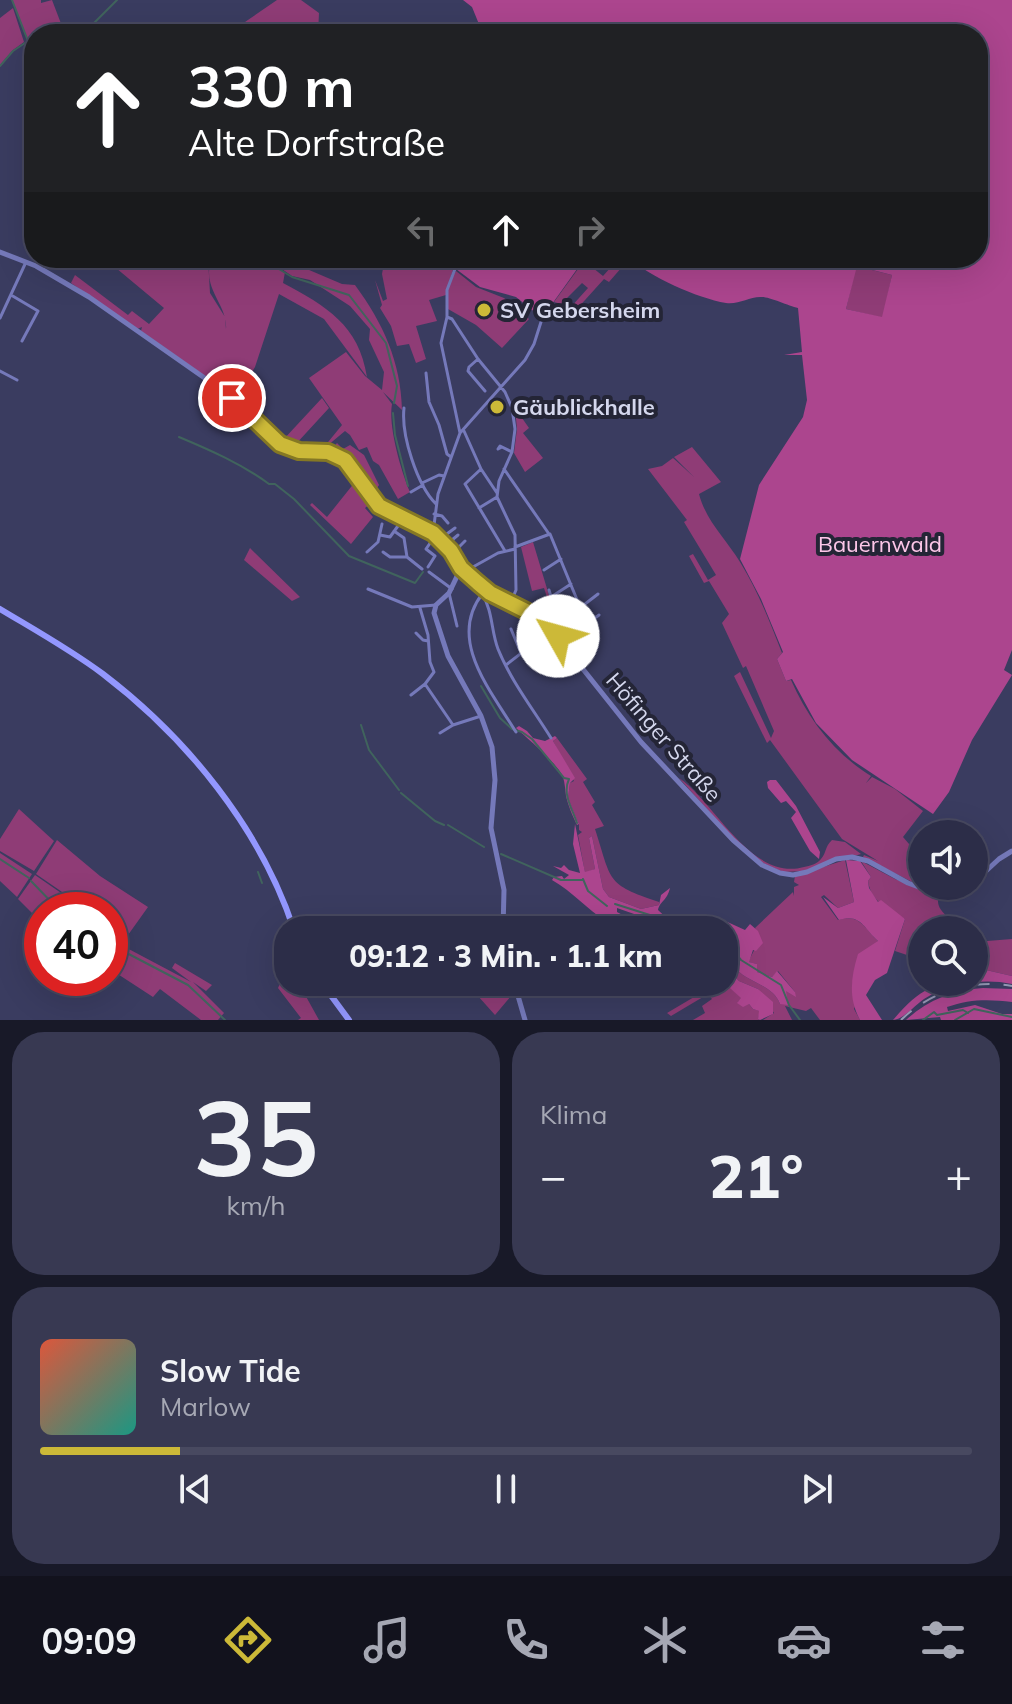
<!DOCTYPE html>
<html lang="de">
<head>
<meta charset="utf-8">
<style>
  :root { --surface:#2c2d48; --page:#383952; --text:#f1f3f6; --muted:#a6a8b4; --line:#484960; --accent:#ccb938 }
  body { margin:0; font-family:Mulish,sans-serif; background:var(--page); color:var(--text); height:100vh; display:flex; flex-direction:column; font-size:30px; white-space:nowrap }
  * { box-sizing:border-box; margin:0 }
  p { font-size:26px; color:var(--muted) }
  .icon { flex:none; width:44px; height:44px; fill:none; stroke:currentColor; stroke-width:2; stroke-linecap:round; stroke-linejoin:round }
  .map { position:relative; height:1020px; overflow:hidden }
  .details { display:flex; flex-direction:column; gap:12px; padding:12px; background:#181928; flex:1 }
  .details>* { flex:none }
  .top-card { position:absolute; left:24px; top:24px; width:964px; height:244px; border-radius:32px; box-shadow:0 8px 32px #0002,0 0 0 2px var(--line); background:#202124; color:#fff; overflow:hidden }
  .buttons { position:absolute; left:908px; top:820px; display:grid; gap:16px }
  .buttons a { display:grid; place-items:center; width:80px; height:80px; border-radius:50%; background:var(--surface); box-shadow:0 8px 32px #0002,0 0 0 2px var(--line); font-size:40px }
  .speed { position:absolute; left:24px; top:892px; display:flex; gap:16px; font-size:40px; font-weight:700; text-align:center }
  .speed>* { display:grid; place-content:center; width:104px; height:104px; border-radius:50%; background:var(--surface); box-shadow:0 8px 32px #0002,0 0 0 2px var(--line); line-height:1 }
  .speed .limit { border:12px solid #d22; background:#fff; color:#111 }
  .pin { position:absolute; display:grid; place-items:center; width:68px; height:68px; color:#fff; margin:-34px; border:4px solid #fff; border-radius:50%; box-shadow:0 2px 8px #0007 }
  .me { position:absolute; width:88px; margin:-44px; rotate:308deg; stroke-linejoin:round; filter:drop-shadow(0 0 6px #0008) }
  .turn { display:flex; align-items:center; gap:28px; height:168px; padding:0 32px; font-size:36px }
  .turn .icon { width:104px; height:104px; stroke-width:2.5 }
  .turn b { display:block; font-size:56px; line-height:68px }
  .lanes { display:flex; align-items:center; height:76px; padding:0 32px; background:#0003; justify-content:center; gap:40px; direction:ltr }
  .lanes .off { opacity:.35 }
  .big { font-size:60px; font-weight:800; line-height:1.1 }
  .details .widget { flex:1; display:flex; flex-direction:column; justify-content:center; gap:12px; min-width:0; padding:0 28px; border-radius:32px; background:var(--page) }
  .details .dial { align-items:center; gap:0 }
  .dial b { font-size:104px; line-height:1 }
  .song { display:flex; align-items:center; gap:24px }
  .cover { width:96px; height:96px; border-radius:12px; background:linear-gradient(135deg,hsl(10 70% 55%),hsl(170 70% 35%)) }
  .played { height:8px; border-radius:4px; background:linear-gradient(90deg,var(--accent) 15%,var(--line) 15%) }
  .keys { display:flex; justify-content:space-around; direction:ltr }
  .heat { display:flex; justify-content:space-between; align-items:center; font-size:44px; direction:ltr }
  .details .tiles { flex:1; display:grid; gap:12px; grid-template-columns:1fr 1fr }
  .widget:last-child { grid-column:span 2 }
  .trip { position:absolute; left:274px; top:916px; width:464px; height:80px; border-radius:32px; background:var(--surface); box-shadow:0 8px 32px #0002,0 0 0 2px var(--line); font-weight:800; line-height:80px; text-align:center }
  .tabs { display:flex; height:128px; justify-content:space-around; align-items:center; background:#12121d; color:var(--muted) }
  .tabs .icon { width:56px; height:56px }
  .tabs .selected { color:var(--accent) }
  .tabs b { font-size:36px; color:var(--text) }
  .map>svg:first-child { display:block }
  .green { fill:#8f3c76 }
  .forest { fill:#ac458e; fill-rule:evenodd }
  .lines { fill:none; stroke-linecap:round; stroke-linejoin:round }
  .stream { stroke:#40645d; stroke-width:2 }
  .minor { stroke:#7579ba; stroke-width:3 }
  .tertiary { stroke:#7579ba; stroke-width:5 }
  .secondary { stroke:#9397fe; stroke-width:6 }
  .rail { stroke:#9497b3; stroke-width:2; stroke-dasharray:14 14; stroke-linecap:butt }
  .route-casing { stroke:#857824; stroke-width:20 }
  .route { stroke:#ccb938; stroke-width:14 }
  .poi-dot { fill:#ccb938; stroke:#242536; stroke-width:3 }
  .labels { text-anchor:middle; stroke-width:8; stroke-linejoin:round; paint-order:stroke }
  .poi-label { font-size:22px; font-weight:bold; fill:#d4d7ed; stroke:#242536; text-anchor:start }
  .park-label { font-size:22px; fill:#fdc7e9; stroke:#242536 }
  .street-label { font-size:22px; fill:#d4d7ed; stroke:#242536 }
</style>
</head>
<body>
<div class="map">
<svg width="1012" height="1020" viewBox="0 0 1012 1020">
  <rect width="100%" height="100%" fill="#3a3c60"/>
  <path class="green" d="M12 0H41V3L52 0 65 34H34V39L28 40Z
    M277 0H301L319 13 318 34H254L245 22Z
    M13 8 24 42 13 50 0 65V18Z
    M104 258H208L210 293 225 317 226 329C228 304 200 288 212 258H252L285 272 283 283C326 306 359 325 367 377L324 319 279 294 255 367 236 398C254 415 271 438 294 446L283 440 322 398 329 408 295 445 298 447H324L342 425 309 378 346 352 365 376 382 390 384 372 369 340 370 329 350 306 310 280 292 276 279 267 256 258H281L342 284 355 285C383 323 401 362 402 410L383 392 392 404C388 426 401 471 410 492L398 499 379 465 373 461 367 447 359 450 350 435 345 431 327 446 326 450 295 449 279 442 228 393 233 395 220 382 219 374 218 381 225 390 141 331 142 327 137 329 71 283 75 275 128 315 132 311 149 324 164 308Z
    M385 258H457L449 282 456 271 476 287 504 298 529 319 502 348 476 325 448 309 446 295 429 300 437 321 416 326 426 359 416 363 409 344 397 346 391 326 380 308 382 305 375 280 383 301 387 299 382 274Z
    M586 258H600L593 268 603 276 619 258 629 259 609 282 604 279 576 310 570 308 588 288 582 283 561 304 554 302Z
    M856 266 892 275 883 318 846 309Z
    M515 408 529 428 523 433 543 458 525 472 514 453 517 429Z
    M337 443 343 449 350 445 364 455 379 485 372 495 355 467 333 452 332 449Z
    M692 447 721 482 699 494C706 521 726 539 740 562 758 591 770 622 782 653L777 659 786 681 791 680C808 719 834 753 871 776L866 783 872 777 895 789 923 811 903 837 922 859V885L924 888 863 857 864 855 878 861 842 839 770 740 767 743 734 676 740 672 771 738 774 731 746 666 743 668 722 623 729 614 709 581 704 583 689 556 693 554 708 580 716 575 684 522 687 520 648 469 662 466 673 458 694 477 674 457Z
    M329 455C352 466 358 483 372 502L365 508 373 517 351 544 310 505 312 503 327 517 355 482 346 468 328 457Z
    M533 542 551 602 549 603 544 588 532 591 521 547Z
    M250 548 300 597 292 601 244 560Z
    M557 738 587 779 583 782 595 802 592 805 604 826 595 829C612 881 605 884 659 902V905L641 909 609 897 603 889 592 836 589 838 595 869 585 873 578 835 582 832 579 830V824L568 798 570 783 574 781 553 741Z
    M679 778C715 802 751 882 804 867 810 866 817 864 821 859 827 852 824 848 832 840L845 842 861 854 803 871 783 872 763 863 734 839Z
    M19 809 54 841 34 871 0 851V839Z
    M57 840 100 876 148 907 123 942 110 934V910H80L65 894 36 874Z
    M0 853 32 874 17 897 0 881Z
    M845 860 854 902 838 908 824 895 821 897 838 920C860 913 864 928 878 941L854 1009 860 1020H820L811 1008 806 1011 785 1006 792 1020H763L774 1013 758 989 739 981 724 965V947C731 953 729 962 736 969 749 983 773 985 780 1004L786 990 795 992 778 971 772 977 757 972V964L748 962 760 939 755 928 793 892 794 896V887L799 885 794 882 795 876Z
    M861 861 895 879 939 895C933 912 954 921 969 930H952L946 927 945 930H922V960L895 951 905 919C888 909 871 902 868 881L871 877Z
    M35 875 64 895 78 910H42L41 922 18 899Z
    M974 933 987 941 1012 939V976L986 970 974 961Z
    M123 946 191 982 172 968 175 963 212 985 206 991 193 982 224 1013 218 1020H201L160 989 153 997 110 969Z
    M280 949 288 964V982H298L319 1020H298L301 1018 278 988 284 975 274 951Z
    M473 982H507L511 996 495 1015 469 986Z
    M696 982H723L742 998 738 1002 749 1004 753 1009 760 1011 758 1019 760 1020H693L705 1013 702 1006 712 999 708 994 671 1016 667 1013 711 987Z"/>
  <path class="forest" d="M463 0H1012V650L1004 670 1012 675 972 740 949 792 933 814 852 760 816 723 792 679 786 681 777 659 783 652 761 599 740 559 759 485 803 417 807 400 802 355H784L802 352 798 308C789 306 770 297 762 297 750 296 739 305 726 303 697 298 650 277 629 258H978V122L987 124 978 111V34H483L472 7ZM857 266 892 275 882 317 846 309Z
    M460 258H585L542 318 516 297 480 287 456 269Z
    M519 726 527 731 533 738 545 741 555 736 557 738 553 741 575 778 570 783 568 798 579 824 577 825C573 817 568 805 566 796 565 790 565 783 563 777 558 764 527 738 516 728Z
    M770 780H776L796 806 820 852 819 859 810 851 791 818 796 812 786 801 781 803 768 788 767 782Z
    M575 824 585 872 595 869 589 838 592 836 603 889 609 897 641 909 659 905 661 895 670 888C667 901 660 901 658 910L671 922 687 926V929L674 928 617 908V912L651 930H632L613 919 607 922C587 909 573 892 552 880L554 877 562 876 564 879 569 875 553 866 561 868 564 865 569 870 580 873 573 844Z
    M846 860 860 861 871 877 868 881 869 888 878 902 881 900 905 919 887 973 875 980 866 995 882 1020H860C848 998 851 977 858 954L878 941C864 929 861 913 839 920L823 897 838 908 854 902Z
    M712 915 745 930 750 924 758 931 763 943 756 951 753 950 749 962 757 964V972L772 977 777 971 795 992 796 997 786 991 788 1005 780 1004C773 985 749 983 736 969 729 962 731 953 724 947V930H694L703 929 706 917Z
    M974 961 986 970 1012 976V984C983 978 950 983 924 999 914 1006 904 1019 893 1020 920 989 932 982 974 982V976H977L974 972Z
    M724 965 739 981 758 989 773 1002V1014L760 1020 758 1019 759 1011 753 1009 749 1004 743 1007 737 1003 741 998 723 982Z
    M983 988 1012 989V1002C989 999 969 999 947 1007L948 1011 975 1005 1002 1014H1012V1020H941L940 1017 906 1020C927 1000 954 990 983 988Z"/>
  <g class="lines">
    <path class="stream" d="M12 0 28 41 34 40
      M73 34 90 27 117 0
      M0 66 13 51 25 43
      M255 258 261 260
      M269 263 292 277 349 295 386 343 397 386 394 403
      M393 413 395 435 408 486
      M179 437C210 450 242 464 269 484H275L294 499 349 556 415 583 423 572
      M481 686 500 718 512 729 522 732 532 739 564 778 569 779C562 794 572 808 577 823
      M361 725 369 750 399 790
      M401 793 435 821 444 825
      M448 825 484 847
      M501 854 561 880H583
      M0 859 29 878
      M258 872 262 883
      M583 879 588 891 607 906
      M31 881 59 910
      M615 904 653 916 664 922 687 926 694 930
      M724 939 741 960 781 985 789 1005 800 1020
      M110 946 117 949
      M121 950 188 985 225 1020
      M923 1020 934 1012 937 1015 963 1010 968 1013
      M955 1020 974 1009 1012 1017"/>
    <path class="minor" d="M11 295 38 311 22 341
      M447 317 452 319 478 359 505 392 512 408 515 429 512 452 499 481 497 497 515 535 516 590 511 602
      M0 318 26 262
      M478 359 469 367 468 371 485 391
      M0 371 17 380
      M426 373 429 402 439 425 447 454 451 457
      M404 408C401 435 417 485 436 504
      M464 431 481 469 497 493
      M460 433 525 360 534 344 541 322
      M502 447 498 449 500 446 512 452
      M481 469 465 484 505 551
      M504 469 549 534
      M422 483 439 475 444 476
      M411 492 423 485
      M479 508 497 497
      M434 514 442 516 448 523
      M394 531 404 538 407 557
      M433 533 438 494 460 433 441 343 447 317V290L455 269
      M380 535 390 537 403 519
      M440 539 455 528
      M452 540 458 535
      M445 545 452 540 459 550 457 556
      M515 547 550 534 580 607
      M458 548 465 541
      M367 552 378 542 382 524
      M383 552 390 557H407L422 569
      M428 567 435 556 426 549 435 536
      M544 570 561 559
      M429 572 452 589
      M464 572 498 553 515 549
      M368 589 412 607 436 605
      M549 590 559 624
      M449 593 457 626
      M483 593C446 639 491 691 516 732
      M482 594C493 611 491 631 498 649 511 681 533 709 551 738
      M551 597 571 584
      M576 610 586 623
      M563 620 578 640
      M511 629 521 653
      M416 633 423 640 428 641
      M574 634 599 615
      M506 665 598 594
      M425 684 453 725 481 716
      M411 695 425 684 434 672 430 662 428 635 420 608
      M440 733 453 725"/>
    <path class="tertiary" d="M0 252 36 266 89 297 226 393 280 444 299 451 329 452 345 460 377 504 433 533 451 551 464 572 486 590 518 606 551 629 641 742 733 840 762 865 780 873 793 875 807 872 836 859 852 857 868 861 908 883 932 892H954L969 886
      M461 568 449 593 436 605 434 613 448 656 481 716 492 747 495 780 491 828 504 890 503 930
      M974 882 999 859 1012 851
      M514 982 525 1020"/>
    <path class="secondary" d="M0 609C35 630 71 650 103 674 187 738 261 829 294 930
      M321 982 349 1020"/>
    <path class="rail" d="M901 1020C931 991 971 979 1012 986"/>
  </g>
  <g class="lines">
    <defs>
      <path id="route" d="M232 398 280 444 299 451 328 452 345 460 379 506 433 533 451 551 461 568 478 583 490 593 526 611 558 636"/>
    </defs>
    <use href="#route" class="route-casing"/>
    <use href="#route" class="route"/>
  </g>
  <g class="poi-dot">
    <circle cx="484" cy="310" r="8"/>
    <circle cx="497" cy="407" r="8"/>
  </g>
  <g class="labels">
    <g class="poi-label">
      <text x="500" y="318">SV Gebersheim</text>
      <text x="513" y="415">Gäublickhalle</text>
    </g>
    <g class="park-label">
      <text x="880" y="552">Bauernwald</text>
    </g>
    <g class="street-label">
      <text transform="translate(664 737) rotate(49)" y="8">Höfinger Straße</text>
    </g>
  </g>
</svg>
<div class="buttons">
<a><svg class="icon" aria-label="sound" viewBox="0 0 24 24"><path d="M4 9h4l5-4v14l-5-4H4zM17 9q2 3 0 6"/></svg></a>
<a><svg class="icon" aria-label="search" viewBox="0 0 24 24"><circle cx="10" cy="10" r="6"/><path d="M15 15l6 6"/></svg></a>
</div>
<div class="speed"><div class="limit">40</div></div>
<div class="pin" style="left:232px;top:398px;background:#d93025"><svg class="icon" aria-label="arrive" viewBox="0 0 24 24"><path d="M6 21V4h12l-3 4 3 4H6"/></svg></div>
<svg class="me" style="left:558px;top:636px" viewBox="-20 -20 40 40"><circle r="19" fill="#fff"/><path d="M0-13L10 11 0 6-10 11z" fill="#ccb938"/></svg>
<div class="trip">09:12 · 3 Min. · 1.1 km</div>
<div class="top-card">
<div class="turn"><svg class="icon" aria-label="ahead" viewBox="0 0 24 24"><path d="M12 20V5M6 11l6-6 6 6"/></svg><div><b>330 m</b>Alte Dorfstraße</div></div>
<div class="lanes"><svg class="icon off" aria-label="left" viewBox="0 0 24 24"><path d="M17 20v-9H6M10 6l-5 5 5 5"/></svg><svg class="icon" aria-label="ahead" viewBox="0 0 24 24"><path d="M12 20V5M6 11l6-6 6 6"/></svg><svg class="icon off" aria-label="right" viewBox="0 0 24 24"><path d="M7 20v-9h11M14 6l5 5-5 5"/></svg></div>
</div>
</div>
<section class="details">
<div class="tiles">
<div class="widget dial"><b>35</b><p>km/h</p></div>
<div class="widget"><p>Klima</p>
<div class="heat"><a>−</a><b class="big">21°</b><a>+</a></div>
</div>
<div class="widget">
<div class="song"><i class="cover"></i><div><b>Slow Tide</b><p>Marlow</p></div></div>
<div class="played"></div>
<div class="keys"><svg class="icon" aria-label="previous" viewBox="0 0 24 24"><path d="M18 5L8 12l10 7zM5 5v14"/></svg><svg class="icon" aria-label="pause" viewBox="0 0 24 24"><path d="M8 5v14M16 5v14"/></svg><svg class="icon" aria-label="next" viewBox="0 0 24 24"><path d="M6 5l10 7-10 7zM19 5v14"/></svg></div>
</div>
</div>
</section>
<nav class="tabs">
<b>09:09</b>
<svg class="icon selected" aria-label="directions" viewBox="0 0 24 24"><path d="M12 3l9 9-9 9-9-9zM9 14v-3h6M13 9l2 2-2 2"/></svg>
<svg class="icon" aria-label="music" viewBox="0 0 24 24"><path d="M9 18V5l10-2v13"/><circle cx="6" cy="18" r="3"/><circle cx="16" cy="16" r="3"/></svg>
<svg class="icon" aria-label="phone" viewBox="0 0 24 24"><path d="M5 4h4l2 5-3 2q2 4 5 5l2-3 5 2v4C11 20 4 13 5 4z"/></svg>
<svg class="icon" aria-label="climate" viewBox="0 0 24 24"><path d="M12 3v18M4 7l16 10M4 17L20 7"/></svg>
<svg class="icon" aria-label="car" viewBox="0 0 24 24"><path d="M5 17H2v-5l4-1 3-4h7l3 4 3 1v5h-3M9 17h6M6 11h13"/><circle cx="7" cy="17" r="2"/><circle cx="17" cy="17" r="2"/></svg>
<svg class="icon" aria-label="filters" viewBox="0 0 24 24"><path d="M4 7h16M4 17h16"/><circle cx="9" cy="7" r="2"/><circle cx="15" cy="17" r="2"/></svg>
</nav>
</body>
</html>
